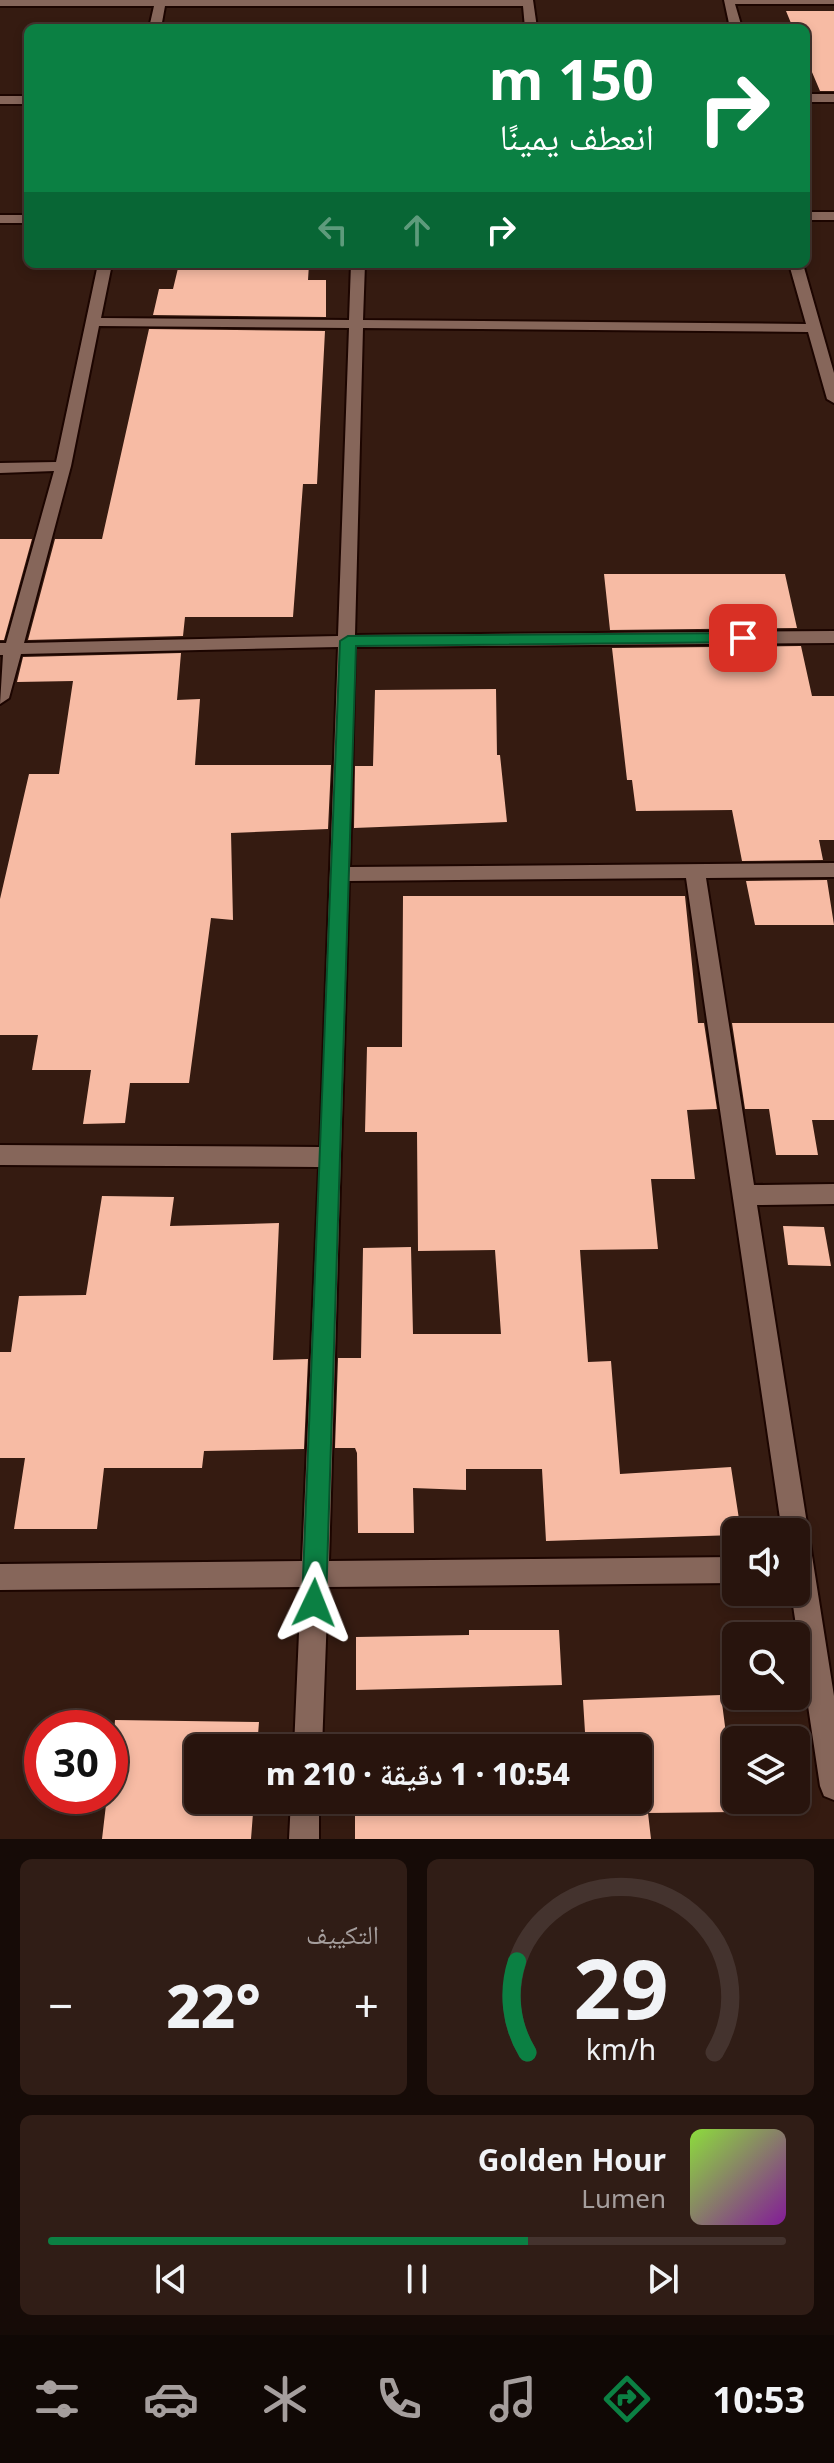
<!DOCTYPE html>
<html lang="ar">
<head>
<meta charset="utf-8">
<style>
  :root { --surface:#28140d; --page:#301d16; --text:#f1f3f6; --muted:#a59e9d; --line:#44332e; --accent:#0b8043 }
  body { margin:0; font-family:"Noto Sans","Noto Naskh Arabic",sans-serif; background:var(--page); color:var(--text); direction:rtl; height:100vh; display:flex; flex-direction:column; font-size:30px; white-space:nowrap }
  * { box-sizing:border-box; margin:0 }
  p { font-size:26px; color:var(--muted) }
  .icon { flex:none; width:44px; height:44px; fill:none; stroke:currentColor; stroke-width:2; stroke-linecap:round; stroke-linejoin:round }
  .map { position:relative; height:1839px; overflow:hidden; direction:ltr }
  .side { display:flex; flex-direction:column; gap:20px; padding:20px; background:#160b07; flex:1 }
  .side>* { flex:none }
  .hud { position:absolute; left:24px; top:24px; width:786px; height:244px; border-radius:12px; box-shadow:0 4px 12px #0003,0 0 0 2px var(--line); direction:rtl; background:#0b8043; color:#fff; overflow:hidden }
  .controls { position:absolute; left:722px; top:1518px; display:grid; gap:16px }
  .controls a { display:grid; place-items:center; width:88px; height:88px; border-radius:12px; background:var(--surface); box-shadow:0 4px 12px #0003,0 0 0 2px var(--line); font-size:40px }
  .speed { position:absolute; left:24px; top:1710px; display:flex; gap:16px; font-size:40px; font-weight:700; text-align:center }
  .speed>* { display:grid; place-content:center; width:104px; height:104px; border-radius:50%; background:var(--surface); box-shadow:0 4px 12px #0003,0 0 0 2px var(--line); line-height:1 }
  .speed .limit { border:12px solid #d22; background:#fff; color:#111 }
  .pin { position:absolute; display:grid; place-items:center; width:68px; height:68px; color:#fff; margin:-34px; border-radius:16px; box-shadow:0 4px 12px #0006 }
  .me { position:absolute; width:88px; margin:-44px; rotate:2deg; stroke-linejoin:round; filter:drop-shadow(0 0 6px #0008) }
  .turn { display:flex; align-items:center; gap:28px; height:168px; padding:0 24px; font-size:36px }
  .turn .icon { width:104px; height:104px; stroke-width:2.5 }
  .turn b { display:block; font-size:56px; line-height:68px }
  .lanes { display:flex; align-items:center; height:76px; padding:0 24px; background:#0003; justify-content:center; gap:40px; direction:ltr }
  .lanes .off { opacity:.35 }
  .big { font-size:60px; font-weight:800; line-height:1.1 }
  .side .tile { flex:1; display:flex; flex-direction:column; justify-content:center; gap:12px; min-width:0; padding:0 28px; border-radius:12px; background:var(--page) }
  .side .dial { align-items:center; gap:0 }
  .dial svg { height:208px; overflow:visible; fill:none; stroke:var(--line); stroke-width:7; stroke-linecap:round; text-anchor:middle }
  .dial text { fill:var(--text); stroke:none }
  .song { display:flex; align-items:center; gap:24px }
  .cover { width:96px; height:96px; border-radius:12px; background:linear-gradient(135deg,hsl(90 70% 55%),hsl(290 70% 35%)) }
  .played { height:8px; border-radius:4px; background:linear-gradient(90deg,var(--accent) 65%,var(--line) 65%) }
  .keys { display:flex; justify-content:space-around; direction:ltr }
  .heat { display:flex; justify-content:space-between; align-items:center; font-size:44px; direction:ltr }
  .side .tiles { flex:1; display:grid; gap:20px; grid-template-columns:1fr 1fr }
  .tile:last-child { grid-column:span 2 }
  .trip { position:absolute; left:184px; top:1734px; width:468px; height:80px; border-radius:12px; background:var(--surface); box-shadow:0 4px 12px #0003,0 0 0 2px var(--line); font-weight:800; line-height:80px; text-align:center; direction:rtl }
  .menu { display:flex; height:128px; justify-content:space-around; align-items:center; background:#100805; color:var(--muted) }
  .menu .icon { width:56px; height:56px }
  .menu .selected { color:var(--accent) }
  .menu b { font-size:36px; color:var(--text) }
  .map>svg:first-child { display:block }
  .building { fill:#f7bba4 }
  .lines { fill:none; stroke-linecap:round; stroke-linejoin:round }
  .minor-casing { stroke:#1c0500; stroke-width:4 }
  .minor { fill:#86665a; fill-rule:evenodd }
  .route { fill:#0b8043; stroke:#07532c; stroke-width:2 }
</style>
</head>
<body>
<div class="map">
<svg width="834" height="1839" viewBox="0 0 834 1839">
  <rect width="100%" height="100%" fill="#351b11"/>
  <path class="building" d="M786 11H834V91H820L806 58V28H793Z
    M179 264H309L308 280H326V317L153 315 159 289H173Z
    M149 329 325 331 317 484H303L293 617H185L183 636 28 640 55 539H102Z
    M0 539H32L4 640H0Z
    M604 574H785L797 628 610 630Z
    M801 646 812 696H834V840H819L823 860 742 861 732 810 636 811 632 780H627L612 648Z
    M181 653 177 700 200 699 195 765H331L328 829 231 833 233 920 211 918 189 1083H130L125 1123 83 1124 91 1070H32L38 1035H0V899L29 774H59L73 681 17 682 23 657Z
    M496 689 497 755H500L507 822 354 828 355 766H373L375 690Z
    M827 880 834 925H755L746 881Z
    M403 896H685L698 1023H704L717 1109 687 1110 695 1179H651L658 1249 580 1250 588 1362 611 1361 620 1474 731 1467 741 1532H736V1535L546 1541 542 1469H466V1490L413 1488 414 1533H358L357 1453 355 1448H335L338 1358H361L363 1248 411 1247 413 1334H501L495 1250 418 1251 417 1132H365L367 1047H402Z
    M732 1023H834V1120H812L818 1155H776L769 1109H745Z
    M102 1196 174 1197 170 1226 279 1223 273 1360 308 1359 304 1449 204 1451 202 1468H104L97 1529H14L25 1458H0V1352H11L19 1296 86 1295Z
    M783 1226 824 1227 831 1266 788 1265Z
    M469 1630H559L562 1685 356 1690V1637L469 1635Z
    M721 1695 736 1812 648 1813 651 1839H355V1800H638V1748H586L583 1700Z
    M115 1720 259 1722 257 1748H198V1800H254L251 1839H102L107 1796H110Z"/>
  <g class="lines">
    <defs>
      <path id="minor" d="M0 0H533L537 28H525L523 6H165L161 28H149L154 6H0Z
        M724 0H834V4H735L742 28H730Z
        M806 94H834V102H806Z
        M0 96H28V104H0Z
        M806 212H834V220H806Z
        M0 215H28V223H0Z
        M98 264H112L101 318 349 320 351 264H365L363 320 806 324 789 264H803L834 373V403L827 399 808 332 363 328 355 635 834 631V643L355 647 350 867 834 863V877L706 878 754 1185 834 1184V1204L757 1205 834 1696V1800L824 1796 820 1786 791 1592H796V1532H782L686 878 349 881 329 1561 736 1557V1583L328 1587 322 1748H294L301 1587 0 1590V1564L302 1561 319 1167 0 1165V1145L320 1147 338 647 21 654 9 698 0 704 3 655H0V643H6L54 471 0 473V463L56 462ZM99 326 349 328 338 636 24 643 71 466Z
        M291 1800H319V1839H289Z"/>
    </defs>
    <use href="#minor" class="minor-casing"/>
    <use href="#minor" class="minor"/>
  </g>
  <path class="route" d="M743 633 749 634V642L356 646 326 1603 323 1611 314 1615 305 1611 302 1603 340 641 348 636Z"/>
</svg>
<div class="controls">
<a><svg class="icon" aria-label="sound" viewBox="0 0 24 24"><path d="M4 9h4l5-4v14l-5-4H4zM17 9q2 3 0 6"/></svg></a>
<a><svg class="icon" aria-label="search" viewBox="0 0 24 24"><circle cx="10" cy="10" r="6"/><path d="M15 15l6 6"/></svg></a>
<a><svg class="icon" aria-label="layers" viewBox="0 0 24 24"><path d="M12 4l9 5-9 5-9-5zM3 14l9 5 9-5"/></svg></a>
</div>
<div class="speed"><div class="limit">30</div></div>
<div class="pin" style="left:743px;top:638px;background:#d93025"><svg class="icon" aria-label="arrive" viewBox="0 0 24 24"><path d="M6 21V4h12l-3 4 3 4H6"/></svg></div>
<svg class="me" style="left:314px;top:1603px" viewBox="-20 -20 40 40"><path d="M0-17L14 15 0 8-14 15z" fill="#0b8043" stroke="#fff" stroke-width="4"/></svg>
<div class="trip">10:54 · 1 دقيقة · 210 m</div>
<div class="hud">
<div class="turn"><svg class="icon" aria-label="right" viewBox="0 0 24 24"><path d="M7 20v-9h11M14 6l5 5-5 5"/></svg><div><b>150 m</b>انعطف يمينًا</div></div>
<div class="lanes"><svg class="icon off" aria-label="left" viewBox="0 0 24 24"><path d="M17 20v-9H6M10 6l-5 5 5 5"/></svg><svg class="icon off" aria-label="ahead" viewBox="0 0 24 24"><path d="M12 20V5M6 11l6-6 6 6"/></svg><svg class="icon" aria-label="right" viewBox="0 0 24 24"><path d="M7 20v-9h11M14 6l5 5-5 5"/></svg></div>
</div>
</div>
<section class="side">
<div class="tiles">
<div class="tile dial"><svg viewBox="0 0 100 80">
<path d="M14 69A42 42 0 1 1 86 69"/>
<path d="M14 69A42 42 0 0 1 10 34" stroke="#0b8043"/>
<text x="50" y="56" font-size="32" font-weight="700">29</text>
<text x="50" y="72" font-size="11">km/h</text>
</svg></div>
<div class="tile"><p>التكييف</p>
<div class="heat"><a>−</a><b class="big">22°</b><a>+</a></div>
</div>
<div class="tile">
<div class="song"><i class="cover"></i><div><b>Golden Hour</b><p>Lumen</p></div></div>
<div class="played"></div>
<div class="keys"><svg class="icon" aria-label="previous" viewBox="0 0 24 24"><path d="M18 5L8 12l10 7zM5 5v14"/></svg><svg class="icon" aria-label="pause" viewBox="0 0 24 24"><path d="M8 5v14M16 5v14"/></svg><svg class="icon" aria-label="next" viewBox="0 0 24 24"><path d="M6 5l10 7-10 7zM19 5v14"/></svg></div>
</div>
</div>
</section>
<nav class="menu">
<b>10:53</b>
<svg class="icon selected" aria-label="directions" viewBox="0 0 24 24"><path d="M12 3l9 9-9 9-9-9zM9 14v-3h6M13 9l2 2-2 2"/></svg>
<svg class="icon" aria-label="music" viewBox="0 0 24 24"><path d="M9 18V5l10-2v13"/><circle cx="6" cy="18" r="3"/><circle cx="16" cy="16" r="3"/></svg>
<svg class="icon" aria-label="phone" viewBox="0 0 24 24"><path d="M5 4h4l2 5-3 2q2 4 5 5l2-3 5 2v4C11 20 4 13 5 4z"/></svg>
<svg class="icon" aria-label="climate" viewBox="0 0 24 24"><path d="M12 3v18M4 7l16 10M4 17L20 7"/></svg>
<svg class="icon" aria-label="car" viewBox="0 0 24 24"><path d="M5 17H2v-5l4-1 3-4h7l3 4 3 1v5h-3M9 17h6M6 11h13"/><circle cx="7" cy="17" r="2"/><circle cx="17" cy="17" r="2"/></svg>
<svg class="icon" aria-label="filters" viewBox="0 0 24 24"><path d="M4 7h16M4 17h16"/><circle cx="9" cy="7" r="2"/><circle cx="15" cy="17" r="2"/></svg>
</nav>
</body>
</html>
